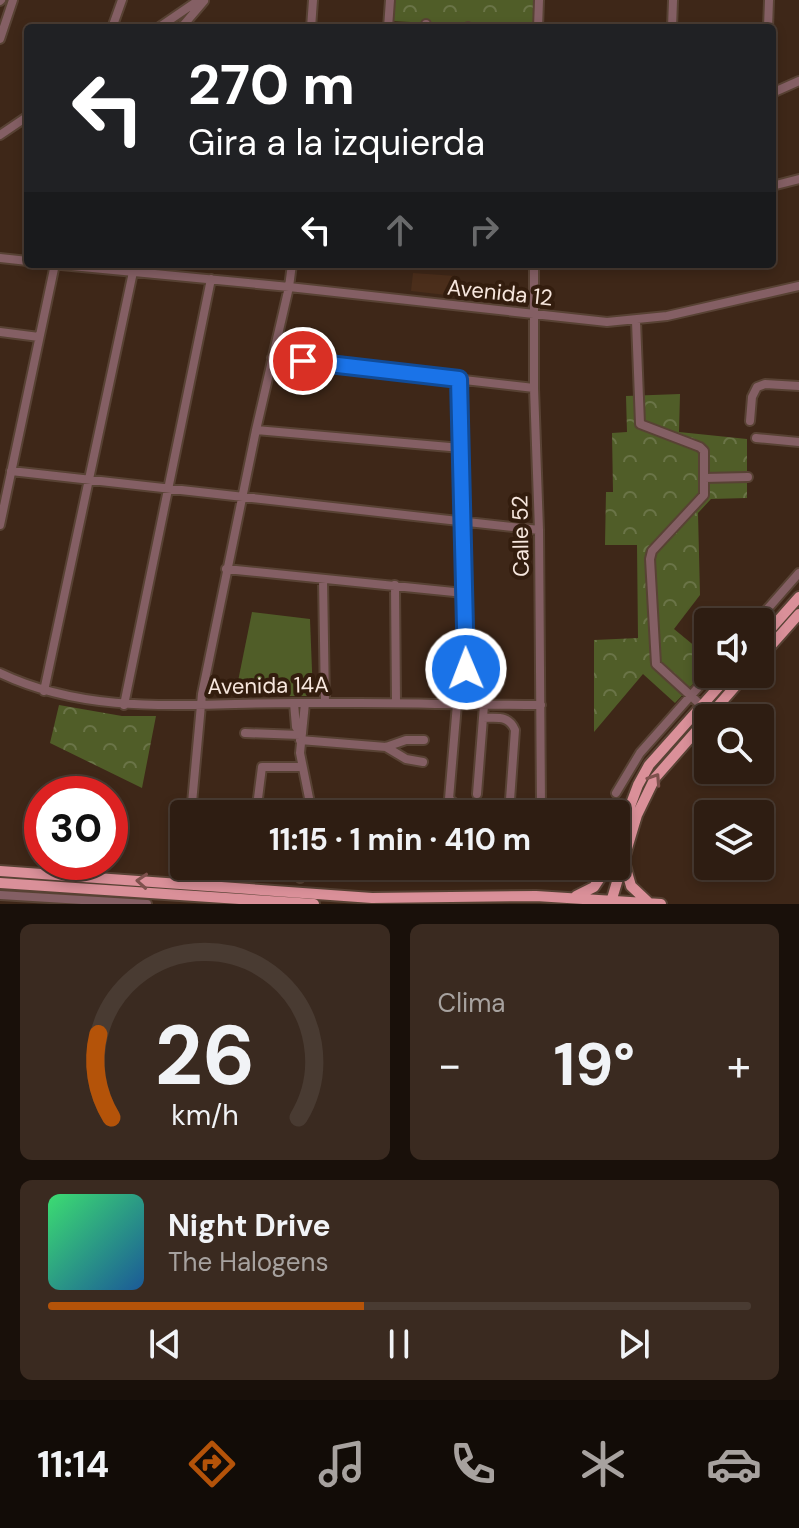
<!DOCTYPE html>
<html lang="es">
<head>
<meta charset="utf-8">
<style>
  :root { --surface:#2e1d12; --page:#3a2a20; --text:#f1f3f6; --muted:#a7a29f; --line:#493b32; --accent:#b45309 }
  body { margin:0; font-family:"DM Sans",sans-serif; background:var(--page); color:var(--text); height:100vh; display:flex; flex-direction:column; font-size:30px; white-space:nowrap }
  * { box-sizing:border-box; margin:0 }
  p { font-size:26px; color:var(--muted) }
  .icon { flex:none; width:44px; height:44px; fill:none; stroke:currentColor; stroke-width:2; stroke-linecap:round; stroke-linejoin:round }
  .map { position:relative; height:904px; overflow:hidden }
  .panel { display:flex; flex-direction:column; gap:20px; padding:20px; background:#19100a; flex:1 }
  .panel>* { flex:none }
  .hud { position:absolute; left:24px; top:24px; width:752px; height:244px; border-radius:8px; box-shadow:0 4px 12px #0003,0 0 0 2px var(--line); background:#202124; color:#fff; overflow:hidden }
  .fabs { position:absolute; left:694px; top:608px; display:grid; gap:16px }
  .fabs a { display:grid; place-items:center; width:80px; height:80px; border-radius:8px; background:var(--surface); box-shadow:0 4px 12px #0003,0 0 0 2px var(--line); font-size:40px }
  .speed { position:absolute; left:24px; top:776px; display:flex; gap:16px; font-size:40px; font-weight:700; text-align:center }
  .speed>* { display:grid; place-content:center; width:104px; height:104px; border-radius:50%; background:var(--surface); box-shadow:0 4px 12px #0003,0 0 0 2px var(--line); line-height:1 }
  .speed .limit { border:12px solid #d22; background:#fff; color:#111 }
  .pin { position:absolute; display:grid; place-items:center; width:68px; height:68px; color:#fff; margin:-34px; border:4px solid #fff; border-radius:50%; box-shadow:0 2px 8px #0007 }
  .me { position:absolute; width:88px; margin:-44px; rotate:359deg; stroke-linejoin:round; filter:drop-shadow(0 0 6px #0008) }
  .turn { display:flex; align-items:center; gap:28px; height:168px; padding:0 32px; font-size:36px }
  .turn .icon { width:104px; height:104px; stroke-width:2.5 }
  .turn b { display:block; font-size:56px; line-height:68px }
  .lanes { display:flex; align-items:center; height:76px; padding:0 32px; background:#0003; justify-content:center; gap:40px; direction:ltr }
  .lanes .off { opacity:.35 }
  .big { font-size:60px; font-weight:700; line-height:1.1 }
  .panel .tile { flex:1; display:flex; flex-direction:column; justify-content:center; gap:12px; min-width:0; padding:0 28px; border-radius:12px; background:var(--page) }
  .panel .dial { align-items:center; gap:0 }
  .dial svg { height:208px; overflow:visible; fill:none; stroke:var(--line); stroke-width:7; stroke-linecap:round; text-anchor:middle }
  .dial text { fill:var(--text); stroke:none }
  .song { display:flex; align-items:center; gap:24px }
  .cover { width:96px; height:96px; border-radius:12px; background:linear-gradient(135deg,hsl(140 70% 55%),hsl(210 70% 35%)) }
  .played { height:8px; border-radius:4px; background:linear-gradient(90deg,var(--accent) 45%,var(--line) 45%) }
  .keys { display:flex; justify-content:space-around; direction:ltr }
  .heat { display:flex; justify-content:space-between; align-items:center; font-size:44px; direction:ltr }
  .panel .tiles { flex:1; display:grid; gap:20px; grid-template-columns:1fr 1fr }
  .tile:last-child { grid-column:span 2 }
  .trip { position:absolute; left:170px; top:800px; width:460px; height:80px; border-radius:8px; background:var(--surface); box-shadow:0 4px 12px #0003,0 0 0 2px var(--line); font-weight:700; line-height:80px; text-align:center }
  .tabs { display:flex; height:128px; justify-content:space-around; align-items:center; background:#120c07; color:var(--muted) }
  .tabs .icon { width:56px; height:56px }
  .tabs .active { color:var(--accent) }
  .tabs b { font-size:36px; color:var(--text) }
  .map>svg:first-child { display:block }
  .built { fill:#4b2e1b }
  .grass { fill:#505d28 }
  .park { fill:url(#park-crowns) }
  .lines { fill:none; stroke-linecap:round; stroke-linejoin:round }
  .minor-casing { stroke:#584234; stroke-width:12 }
  .major-casing { stroke:#584234; stroke-width:14 }
  .minor { stroke:#845f64; stroke-width:8 }
  .major { stroke:#da9099; stroke-width:10 }
  .oneway { stroke:#7e514d }
  .route-casing { stroke:#114b97; stroke-width:20 }
  .route { stroke:#1a73e8; stroke-width:14 }
  .labels { text-anchor:middle; stroke-width:8; stroke-linejoin:round; paint-order:stroke }
  .street-label { font-size:22px; fill:#f7e7de; stroke:#331d0e }
</style>
</head>
<body>
<div class="map">
<svg width="799" height="904" viewBox="0 0 799 904">
  <defs>
    <pattern id="park-crowns" width="20" height="18" patternUnits="userSpaceOnUse" patternTransform="scale(2)"><rect width="20" height="18" fill="#505d28"/><path d="M2 6a3 3 0 1 1 6 0M12 15a3 3 0 1 1 6 0" fill="none" stroke="#6a7447"/></pattern>
  </defs>
  <rect width="100%" height="100%" fill="#3e2718"/>
  <path class="built" d="M413 273 456 276 455 296 411 291Z"/>
  <path class="grass" d="M252 612 310 619 313 696H235Z"/>
  <path class="park" d="M392 0H538L537 28 390 21Z
    M680 394 679 432 747 439V498L711 499 698 513 700 595 674 629 708 657V668L675 703 643 674 594 732V640L638 638 637 545H605L606 492H613L612 433 627 432 626 396Z
    M59 705 122 716H156L142 788 50 743Z"/>
  <g class="lines">
    <defs>
      <path id="minor" d="M0 1 1 0
        M112 28 122 0
        M158 28 199 0
        M181 28 204 1
        M311 28 313 0
        M388 28 390 0
        M426 28V24
        M468 28V27
        M538 28 539 0
        M672 28 673 0
        M768 28 769 0
        M0 39 13 0
        M772 93 799 81
        M0 135 28 116
        M772 186 799 179
        M0 258 28 261
        M51 264 289 287 607 322 667 316 799 286
        M534 264V388L539 530 541 808
        M636 321 640 424 700 447 704 451V495L652 551 650 559 656 664 702 706
        M0 332 39 337
        M272 358 534 388
        M459 379 467 705
        M750 421 752 397 757 387 765 384 799 386
        M256 430 461 448
        M756 438 799 442
        M11 471 539 530
        M704 478 748 477
        M0 525 55 264
        M226 569 464 593
        M323 579 325 703
        M395 585 396 703
        M756 622 799 573
        M0 673C92 717 194 703 293 703 376 702 459 705 541 705
        M44 691 133 272
        M294 703 296 727 300 732
        M305 703 300 753 309 798 308 814
        M457 704 449 799 468 814
        M124 705 211 279
        M483 718C497 718 509 715 515 730L510 800
        M245 733 300 735
        M300 740 386 747 406 740H424
        M386 747 406 759 423 762
        M616 793 640 753 710 674
        M477 794 484 705
        M191 814 202 694 256 430 289 287 292 264
        M256 814 262 767H301
        M187 867V866
        M250 875 251 866
        M300 878 302 866
        M0 895 147 904"/>
      <path id="major" d="M760 641 799 597
        M760 658 799 614
        M616 844 638 785 649 765 730 674
        M624 862 631 886 648 902
        M0 871 372 898 536 896 661 904
        M0 883 314 904
        M576 896 594 887 608 866
        M611 902 637 815 655 778 746 674"/>
    </defs>
    <use href="#minor" class="minor-casing"/>
    <use href="#major" class="major-casing"/>
    <use href="#minor" class="minor"/>
    <use href="#major" class="major"/>
  </g>
  <defs><path id="oneway-chevron" d="M-2-3.5L2.5 0L-2 3.5" fill="none" stroke-width="1.6" stroke-linecap="round" stroke-linejoin="round" transform="scale(2)"/></defs>
  <g class="oneway">
    <use href="#oneway-chevron" transform="translate(655 779) rotate(-57)"/>
    <use href="#oneway-chevron" transform="translate(142 881) rotate(-176)"/>
  </g>
  <g class="lines">
    <defs>
      <path id="route" d="M303 361 459 379 466 669"/>
    </defs>
    <use href="#route" class="route-casing"/>
    <use href="#route" class="route"/>
  </g>
  <g class="labels">
    <g class="street-label">
      <text transform="translate(500 292) rotate(6)" y="8">Avenida 12</text>
      <text transform="translate(520 536) rotate(-91)" y="8">Calle 52</text>
      <text transform="translate(268 685) rotate(-1)" y="8">Avenida 14A</text>
    </g>
  </g>
</svg>
<div class="fabs">
<a><svg class="icon" aria-label="sound" viewBox="0 0 24 24"><path d="M4 9h4l5-4v14l-5-4H4zM17 9q2 3 0 6"/></svg></a>
<a><svg class="icon" aria-label="search" viewBox="0 0 24 24"><circle cx="10" cy="10" r="6"/><path d="M15 15l6 6"/></svg></a>
<a><svg class="icon" aria-label="layers" viewBox="0 0 24 24"><path d="M12 4l9 5-9 5-9-5zM3 14l9 5 9-5"/></svg></a>
</div>
<div class="speed"><div class="limit">30</div></div>
<div class="pin" style="left:303px;top:361px;background:#d93025"><svg class="icon" aria-label="arrive" viewBox="0 0 24 24"><path d="M6 21V4h12l-3 4 3 4H6"/></svg></div>
<svg class="me" style="left:466px;top:669px" viewBox="-20 -20 40 40"><circle r="17" fill="#1a73e8" stroke="#fff" stroke-width="3"/><path d="M0-11L8 9 0 5-8 9z" fill="#fff"/></svg>
<div class="trip">11:15 · 1 min · 410 m</div>
<div class="hud">
<div class="turn"><svg class="icon" aria-label="left" viewBox="0 0 24 24"><path d="M17 20v-9H6M10 6l-5 5 5 5"/></svg><div><b>270 m</b>Gira a la izquierda</div></div>
<div class="lanes"><svg class="icon" aria-label="left" viewBox="0 0 24 24"><path d="M17 20v-9H6M10 6l-5 5 5 5"/></svg><svg class="icon off" aria-label="ahead" viewBox="0 0 24 24"><path d="M12 20V5M6 11l6-6 6 6"/></svg><svg class="icon off" aria-label="right" viewBox="0 0 24 24"><path d="M7 20v-9h11M14 6l5 5-5 5"/></svg></div>
</div>
</div>
<section class="panel">
<div class="tiles">
<div class="tile dial"><svg viewBox="0 0 100 80">
<path d="M14 69A42 42 0 1 1 86 69"/>
<path d="M14 69A42 42 0 0 1 9 37" stroke="#b45309"/>
<text x="50" y="56" font-size="32" font-weight="700">26</text>
<text x="50" y="72" font-size="11">km/h</text>
</svg></div>
<div class="tile"><p>Clima</p>
<div class="heat"><a>−</a><b class="big">19°</b><a>+</a></div>
</div>
<div class="tile">
<div class="song"><i class="cover"></i><div><b>Night Drive</b><p>The Halogens</p></div></div>
<div class="played"></div>
<div class="keys"><svg class="icon" aria-label="previous" viewBox="0 0 24 24"><path d="M18 5L8 12l10 7zM5 5v14"/></svg><svg class="icon" aria-label="pause" viewBox="0 0 24 24"><path d="M8 5v14M16 5v14"/></svg><svg class="icon" aria-label="next" viewBox="0 0 24 24"><path d="M6 5l10 7-10 7zM19 5v14"/></svg></div>
</div>
</div>
</section>
<nav class="tabs">
<b>11:14</b>
<svg class="icon active" aria-label="directions" viewBox="0 0 24 24"><path d="M12 3l9 9-9 9-9-9zM9 14v-3h6M13 9l2 2-2 2"/></svg>
<svg class="icon" aria-label="music" viewBox="0 0 24 24"><path d="M9 18V5l10-2v13"/><circle cx="6" cy="18" r="3"/><circle cx="16" cy="16" r="3"/></svg>
<svg class="icon" aria-label="phone" viewBox="0 0 24 24"><path d="M5 4h4l2 5-3 2q2 4 5 5l2-3 5 2v4C11 20 4 13 5 4z"/></svg>
<svg class="icon" aria-label="climate" viewBox="0 0 24 24"><path d="M12 3v18M4 7l16 10M4 17L20 7"/></svg>
<svg class="icon" aria-label="car" viewBox="0 0 24 24"><path d="M5 17H2v-5l4-1 3-4h7l3 4 3 1v5h-3M9 17h6M6 11h13"/><circle cx="7" cy="17" r="2"/><circle cx="17" cy="17" r="2"/></svg>
</nav>
</body>
</html>
